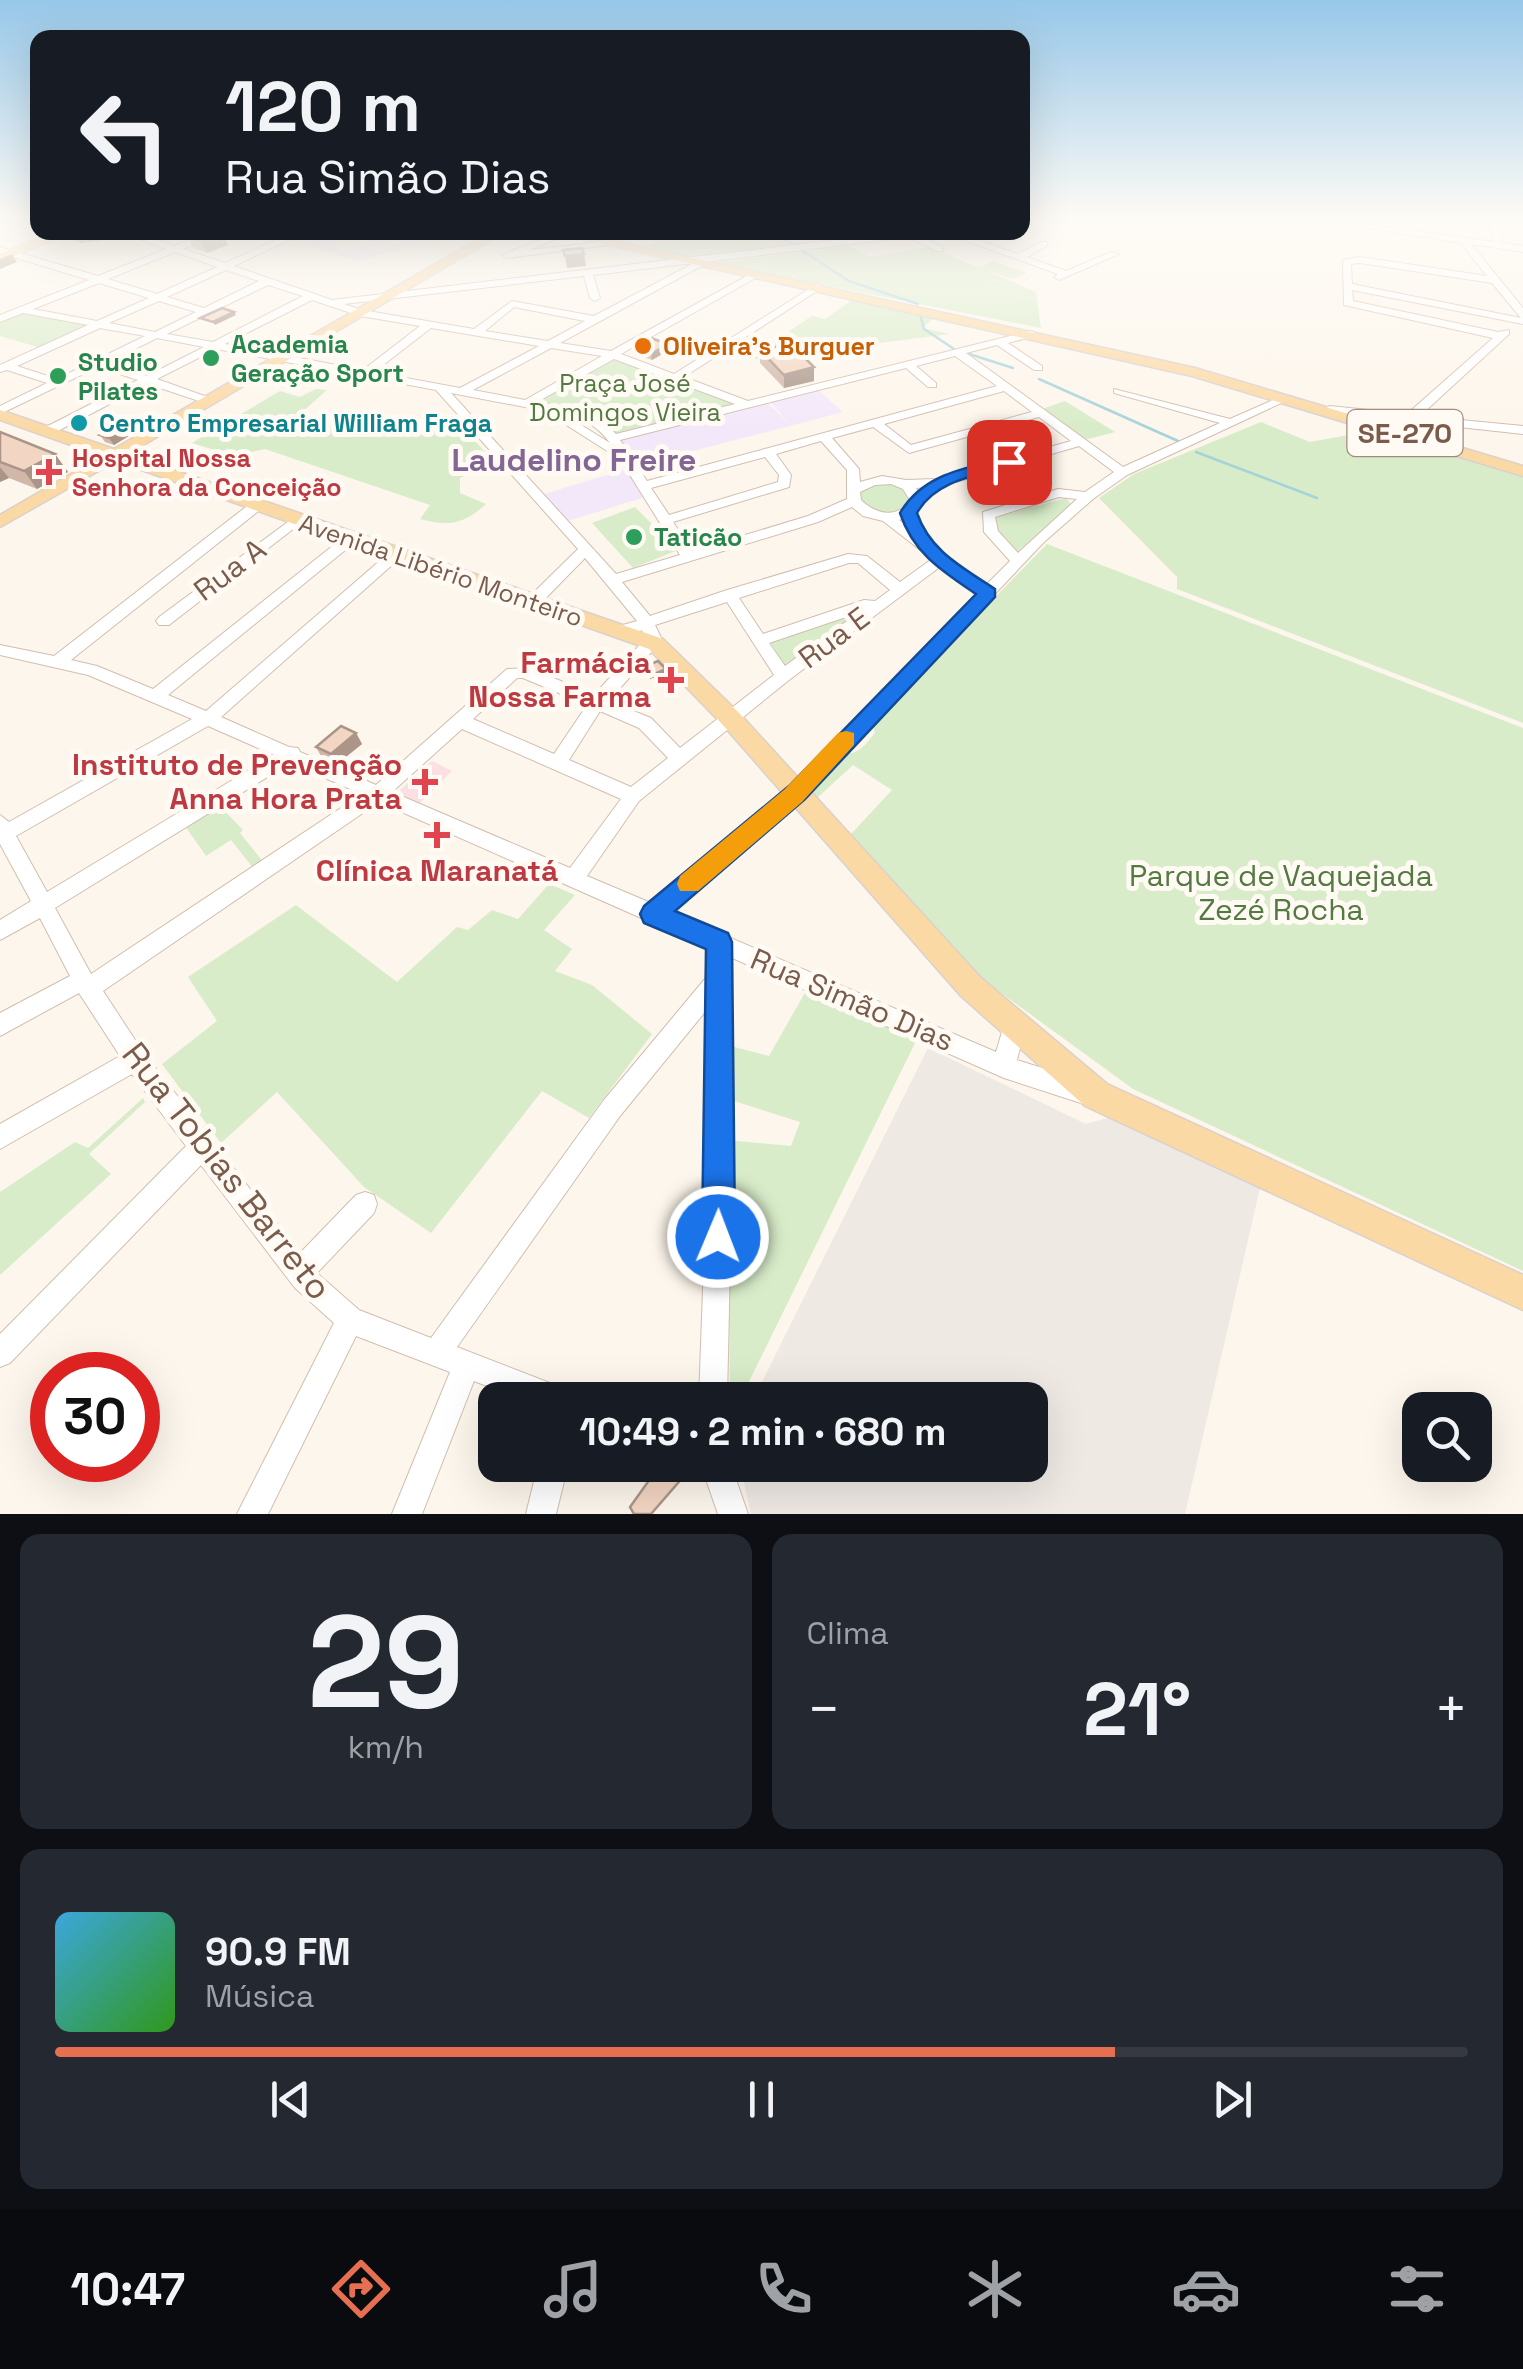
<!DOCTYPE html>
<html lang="pt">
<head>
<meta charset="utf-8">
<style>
  :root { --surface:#171b24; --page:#242831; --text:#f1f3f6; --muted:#9ea1a6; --line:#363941; --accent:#e76f51 }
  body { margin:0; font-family:"Space Grotesk",sans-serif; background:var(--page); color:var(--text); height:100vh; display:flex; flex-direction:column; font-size:38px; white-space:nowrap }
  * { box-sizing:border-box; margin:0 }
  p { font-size:32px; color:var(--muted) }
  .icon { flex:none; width:55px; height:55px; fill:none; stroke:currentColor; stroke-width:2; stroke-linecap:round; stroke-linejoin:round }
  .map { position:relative; height:1514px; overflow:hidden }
  .panel { display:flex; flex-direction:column; gap:20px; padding:20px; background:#0d0f14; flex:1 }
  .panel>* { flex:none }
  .top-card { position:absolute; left:30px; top:30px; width:1000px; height:210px; border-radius:20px; box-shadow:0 10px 40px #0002; background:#171b24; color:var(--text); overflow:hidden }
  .tools { position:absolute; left:1402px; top:1392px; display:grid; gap:20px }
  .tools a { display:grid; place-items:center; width:90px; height:90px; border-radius:20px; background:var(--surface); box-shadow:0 10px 40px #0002; font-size:50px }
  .speed { position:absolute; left:30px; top:1352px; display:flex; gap:20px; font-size:50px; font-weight:700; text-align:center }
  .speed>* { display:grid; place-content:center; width:130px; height:130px; border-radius:50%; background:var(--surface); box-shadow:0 10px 40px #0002; line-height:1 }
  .speed .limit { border:15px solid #d22; background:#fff; color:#111 }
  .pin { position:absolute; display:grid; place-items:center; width:85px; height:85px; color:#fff; margin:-42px; border-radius:20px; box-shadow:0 5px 15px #0006 }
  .me { position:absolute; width:110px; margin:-55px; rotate:1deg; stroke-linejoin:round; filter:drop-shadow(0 0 8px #0008) }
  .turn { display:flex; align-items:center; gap:35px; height:210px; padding:0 30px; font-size:45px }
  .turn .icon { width:130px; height:130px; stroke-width:2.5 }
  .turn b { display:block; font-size:70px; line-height:85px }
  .big { font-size:75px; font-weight:700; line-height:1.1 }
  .panel .widget { flex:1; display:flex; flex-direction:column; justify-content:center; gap:15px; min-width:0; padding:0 35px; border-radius:20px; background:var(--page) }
  .panel .dial { align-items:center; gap:0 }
  .dial b { font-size:130px; line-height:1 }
  .song { display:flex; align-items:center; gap:30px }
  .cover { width:120px; height:120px; border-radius:15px; background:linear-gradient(135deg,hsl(200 70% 55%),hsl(110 70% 35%)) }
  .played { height:10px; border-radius:5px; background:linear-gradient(90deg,var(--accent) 75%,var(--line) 75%) }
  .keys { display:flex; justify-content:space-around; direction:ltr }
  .heat { display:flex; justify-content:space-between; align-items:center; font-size:55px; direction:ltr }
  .panel .tiles { flex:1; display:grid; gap:20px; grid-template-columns:1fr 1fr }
  .widget:last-child { grid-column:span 2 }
  .trip { position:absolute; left:478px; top:1382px; width:570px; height:100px; border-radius:20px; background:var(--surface); box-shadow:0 10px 40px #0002; font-weight:700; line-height:100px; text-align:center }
  .menu { display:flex; height:160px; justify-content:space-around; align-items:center; background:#090b0e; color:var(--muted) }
  .menu .icon { width:70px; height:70px }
  .menu .on { color:var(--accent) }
  .menu b { font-size:45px; color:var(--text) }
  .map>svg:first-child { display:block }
  .industrial { fill:#efe9e4 }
  .education { fill:#f3e8fa }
  .medical { fill:#fbdfe3 }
  .green { fill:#d8ecc9 }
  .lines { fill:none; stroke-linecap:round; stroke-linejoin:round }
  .stream { stroke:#a5d3da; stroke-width:2.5 }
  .minor-casing { stroke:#d1beb0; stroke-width:2 }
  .major-casing { stroke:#dad1cd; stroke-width:3 }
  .minor { fill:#fff; fill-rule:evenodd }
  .major { fill:#fbd9a5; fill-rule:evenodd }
  .wall { fill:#d1b7a8 }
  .shaded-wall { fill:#aa9588 }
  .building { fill:#f3d5c3; stroke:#aa9588; stroke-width:2.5 }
  .route { fill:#1a73e8; stroke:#114b97; stroke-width:2.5 }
  .slow { fill:#f59e0b }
  .food-dot { fill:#e8710a; stroke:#fffaf3; stroke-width:4 }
  .leisure-dot { fill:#2e9e5b; stroke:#fffaf3; stroke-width:4 }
  .culture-dot { fill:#0f9aa8; stroke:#fffaf3; stroke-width:4 }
  .health-dot { fill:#e0444e; stroke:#fffaf3; stroke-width:4 }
  .labels { text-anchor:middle; stroke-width:10; stroke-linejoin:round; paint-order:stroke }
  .far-leisure-label { font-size:25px; font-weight:bold; fill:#27864d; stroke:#fffaf3; text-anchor:start }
  .far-food-label { font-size:25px; font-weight:bold; fill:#c56008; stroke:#fffaf3; text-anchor:start }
  .far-park-label { font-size:25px; fill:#537a41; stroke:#fffaf3 }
  .far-culture-label { font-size:25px; font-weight:bold; fill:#0d838f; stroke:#fffaf3; text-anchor:start }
  .far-health-label { font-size:25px; font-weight:bold; fill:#be3a42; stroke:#fffaf3; text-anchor:start }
  .far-street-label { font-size:25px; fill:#7a5c4d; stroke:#fffaf3 }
  .shield { fill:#fffaf3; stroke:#a28b7f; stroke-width:2.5 }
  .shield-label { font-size:28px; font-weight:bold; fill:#7a5c4d }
  .street-label { font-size:30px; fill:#7a5c4d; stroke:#fffaf3 }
  .health-label { font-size:30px; font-weight:bold; fill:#be3a42; stroke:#fffaf3; text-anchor:end }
  .park-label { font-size:30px; fill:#537a41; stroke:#fffaf3 }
  .far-district-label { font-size:32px; font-weight:bold; fill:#846695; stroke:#fffaf3 }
  .near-street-label { font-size:35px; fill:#7a5c4d; stroke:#fffaf3 }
</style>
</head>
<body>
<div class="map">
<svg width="1523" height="1514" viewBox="0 0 1523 1514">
  <rect width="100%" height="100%" fill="#fdf6ec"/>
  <path class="industrial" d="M928 1048 1086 1124 1122 1114 1260 1188 1185 1514H751L740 1465H1030V1400H753Z"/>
  <path class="education" d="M304 233H364L333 247 340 250H353L380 237 388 239 369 248 380 252 408 239 384 236 388 234 410 233 405 236 418 240 428 235 422 233H455L358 261 289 239Z
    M817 389 843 412 636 466 618 438 766 401 789 424 769 400Z
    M627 469 645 497 568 521 544 494Z"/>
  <path class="medical" d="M432 761 452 771 420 803 397 793Z"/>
  <path class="green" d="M675 233 850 232V233L842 234 847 240 690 258 648 246Z
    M849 246 870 257 928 247 979 268 993 261 1026 273 1013 279 982 269 1036 292 1041 328 713 263Z
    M852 300 935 317 922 328 950 334 746 360 812 316 825 319Z
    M23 312 89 325 38 347 0 336V321Z
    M613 356 737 404 613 434 587 413 529 404Z
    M316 389 327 390 301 413 374 430 404 416 417 430 454 418 495 463 460 478V493L486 504C464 524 449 527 420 519L430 505 265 449 234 456 192 443 280 391 300 397Z
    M1065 401 1115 432 1084 440 1042 409Z
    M1261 422 1310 442 1377 430 1523 477V723L1177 589V577L1099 498 1134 474Z
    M885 482 905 488 914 500 905 511 885 515 859 503V491Z
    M1066 498 1072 505 1017 552 992 524V518Z
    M635 507 678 550 633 568 592 523Z
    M1047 544 1523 728V1271L1133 1089 982 979 851 834 892 790 853 765 817 798 805 789 843 754C859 754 866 745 875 732L872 723Z
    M865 609 786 667 770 642Z
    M220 806 243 830 240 833 264 863 254 869 231 840 206 856 185 826Z
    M549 884 575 895 544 930 572 949 555 971 592 985 652 1034 589 1118 542 1091 431 1233 364 1187 277 1092 221 1143 162 1064 217 1021 188 977 296 905 397 982 457 927 468 930 492 910 518 919Z
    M806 991 918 1037 740 1400H730L727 1140 791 1146 800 1122 731 1100 727 1045 769 1056Z
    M143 1098 145 1102 89 1154 111 1174 0 1275V1192L75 1142 88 1148Z"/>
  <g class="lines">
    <path class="stream" d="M774 232 849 281 918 304
      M921 318 924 329 954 349
      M966 353 1013 368
      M1039 379 1178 441
      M1196 452 1317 498"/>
    <defs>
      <path id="minor" d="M1183 218H1289L1285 221H1187Z
        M1306 218H1328L1494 242 1488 218H1496L1503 243 1523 246V252L1471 244 1523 308V324L1352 290 1353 301 1498 332 1509 330V334L1420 416 1523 426V434L1413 422 1406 426 1401 421 1326 412V408L1330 406 1407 414 1493 338 1344 305 1343 260 1360 257 1487 276 1461 243ZM1360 263 1492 283 1521 318 1352 284 1351 264Z
        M121 232H135L174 246 208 232H221L183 249 225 263 294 232H306L234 266 332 300 904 232H935L919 236 943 247V251H937L908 237 704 262 703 265 560 343 611 351 754 272 757 273V277L621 354 674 374 817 284 822 287 820 289 684 377 748 401 1030 331 1034 332V336L1008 343 1042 366V370H1034L997 345 966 353 1123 467 1220 423 1114 393V389L1230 419 1282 396 1292 398 1127 475 1093 499 1043 543 803 797 670 912 996 1052 1007 1015 1015 1012 1023 1015 1026 1023 1017 1060 1098 1086 1102 1094 1098 1102 1090 1106 1004 1078 730 957 733 1122 727 1400H699L709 1122V1007L620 1116 457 1347 568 1390 572 1400H522L474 1381 422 1514H392L450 1372 356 1336 268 1514H237L334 1323 295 1288 201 1165 10 1363 0 1367V1334L186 1146 132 1074 0 1149V1124L120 1056 79 993 0 1036V1013L70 976 40 918 0 940V920L31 901 0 844V815L9 822 192 719 88 675 0 655V645L54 656 251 503H261V509L71 660 97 666 153 689 345 536H355V542L168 695 206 711 390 552H400V558L221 717 289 747 298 748 300 752 376 785 507 669 530 668 594 695 646 638 642 630 621 636 616 635 613 631 616 627 637 621 585 558 537 607H527V599L578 549 436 390 216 349 157 379 213 399V403H205L148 384 52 434H44V428L138 380 98 367 0 414V406L47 383 7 370 0 372V365L88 325 23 313 0 322V315L89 280 0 253V247L98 276 166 249ZM175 252 217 267 157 294 108 279ZM694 263 594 316 512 301 474 329 362 310 344 304 584 276 590 298 595 301 600 298 593 275ZM226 270 259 281 204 308 167 297ZM99 283 149 298 97 321 33 309ZM268 285 303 296 213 342 167 334ZM312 300 360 316 420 326 363 370 225 344ZM159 301 196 312 155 332 109 323ZM514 307 585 321 548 341 485 331ZM100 328 145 336 57 379 17 366ZM431 328 539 346 460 388 374 372ZM157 338 204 347 147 376 107 363ZM551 348 602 356 525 400 473 390ZM955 356 997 386 647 481 620 440 906 368 928 387H936V383L916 366ZM614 359 735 404 616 434C594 410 568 408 537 402ZM1004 391 1032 412 911 445 884 424ZM451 393 551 412 552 416 620 459 680 555 616 574ZM565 415C585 418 598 427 610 443ZM1039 417 1071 441 936 479 906 480 882 476 860 482 859 469 832 438 873 427 909 453ZM821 441 847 470V499L808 516 692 551 673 522 789 487 791 475 776 454ZM1079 446 1114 472 1085 492 1058 489 983 512 984 532 1010 561 986 585 899 520 917 512 925 502 916 488 942 486ZM765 457 779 475 778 482 669 515 651 488ZM891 484 903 489 911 502C895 518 877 515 861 500L860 492 875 485ZM1059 497 1077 499 1018 553 998 531 995 517ZM852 507 863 516 883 521 932 559 900 582 867 556 848 554 724 591 650 616 622 582 818 522ZM849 563H858L890 590 875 601 864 600 763 634 739 598ZM941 566 978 593 791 787 651 903 587 876 639 801 789 680ZM727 602 774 675 680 748 651 718 609 701 654 649 662 648 664 644 655 625ZM858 613 785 666 769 643ZM517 678H523L587 705 554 754 473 719ZM600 711 639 728 668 758 631 787 569 760ZM208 726 274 755 47 892 16 836ZM462 729 621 799 570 868 392 792ZM290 763 362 794 91 974 55 908ZM379 802 709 948V974L604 1100 431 1338 359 1310 317 1273 374 1213 377 1204 374 1195 365 1192 356 1195 300 1253 143 1052 103 991Z
        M560 232 568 234 529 250 611 241 615 244 507 258 502 255Z
        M941 232H955L1018 254 1041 242H1047V246L1027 257 1066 271 1111 252 1119 254 1059 280 1054 277 1058 274Z
        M296 516 303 520 301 523 169 625H159L156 621 159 617Z
        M538 1465H568L556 1514H526Z
        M701 1465H731L748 1514H718Z"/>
      <path id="major" d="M54 232H70L0 262V254Z
        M491 232H505L128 454 663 639 739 713 981 978 1107 1084 1523 1275V1310L1085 1106 961 996 723 725 649 649 116 461 0 527V515L102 456 0 420V410L114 449Z
        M550 232H573L1195 368 1523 466V476L1192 376Z"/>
    </defs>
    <use href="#minor" class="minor-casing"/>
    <use href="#major" class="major-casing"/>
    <use href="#minor" class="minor"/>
    <use href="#major" class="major"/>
  </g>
  <path class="wall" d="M62 232H122L124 237 80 243 66 238Z
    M188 236 228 245 207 253 193 248Z
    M668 344 669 350 652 360 635 354 634 348Z
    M760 350 814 381 784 388 760 363Z
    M128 428 132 434 114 445 105 442 100 435Z
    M0 432 55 454 68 472 37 489 9 478 0 482Z
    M356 733 362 744 337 764 322 758 316 747Z"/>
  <path class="shaded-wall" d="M101 232H122L124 237 80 243 76 236Z
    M223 233 228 245 207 253 201 241Z
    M12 254 17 262 0 269V259Z
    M584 254 586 266 567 268 565 256Z
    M234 312 236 315 215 325 213 322Z
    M668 344 669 350 652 360 651 354Z
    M814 367V381L784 388V375Z
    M128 428 132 434 114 445 109 438Z
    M55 454 68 472 37 489 24 471Z
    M0 467 9 478 0 482Z
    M666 669 667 673 650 679V676Z
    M356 733 362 744 337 764 331 754Z"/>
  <path class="building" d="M67 232H101L76 236Z
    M197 232H223V233L201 241 188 236Z
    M582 248 584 254 565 256 563 250Z
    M222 308 234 312 213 322 200 318Z
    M651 338 668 344 651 354 634 348Z
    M791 344 814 367 784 375 760 350Z
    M119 425 128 428 109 438 100 435Z
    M0 432 55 454 24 471 0 462Z
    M658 661 666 669 650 676 643 667Z
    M341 726 356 733 331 754 316 747Z
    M660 1465H668L677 1468 684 1476 651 1514H634L630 1507Z"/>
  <linearGradient id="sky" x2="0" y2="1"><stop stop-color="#97c7e8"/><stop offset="0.51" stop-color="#fefbf6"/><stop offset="1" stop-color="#fefbf6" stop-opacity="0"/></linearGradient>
  <rect width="1523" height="430" fill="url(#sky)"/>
  <path class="route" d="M1009 457 1017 462 1015 465C980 475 936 479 917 513 930 551 962 567 995 589V597L805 799 675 911 728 933 732 942 735 1237 730 1249 718 1254 707 1249 702 1237 706 949 644 923 640 914 644 906 789 786 976 594C942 571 913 553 900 513 923 473 967 468 1009 457Z"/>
  <path class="slow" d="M846 731 854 733V745L802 802 698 891H680L677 884 680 876 785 789 838 733Z"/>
  <circle class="food-dot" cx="643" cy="346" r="10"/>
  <g class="leisure-dot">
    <circle cx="211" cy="358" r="10"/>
    <circle cx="58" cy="376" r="10"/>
    <circle cx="634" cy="537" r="10"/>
  </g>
  <circle class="culture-dot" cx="79" cy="423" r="10"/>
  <g class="health-dot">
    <path d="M44 457h10v10h10v10h-10v10h-10v-10h-10v-10h10z"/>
    <path d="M666 665h10v10h10v10h-10v10h-10v-10h-10v-10h10z"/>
    <path d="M420 767h10v10h10v10h-10v10h-10v-10h-10v-10h10z"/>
    <path d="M432 820h10v10h10v10h-10v10h-10v-10h-10v-10h10z"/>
  </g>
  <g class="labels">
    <g class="far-leisure-label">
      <text x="231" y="353">Academia<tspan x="231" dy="29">Geração Sport</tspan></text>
      <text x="78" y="371">Studio<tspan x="78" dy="29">Pilates</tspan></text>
      <text x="654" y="546">Taticão</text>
    </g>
    <g class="far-food-label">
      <text x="663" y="355">Oliveira's Burguer</text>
    </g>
    <g class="far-park-label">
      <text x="625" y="392">Praça José<tspan x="625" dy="29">Domingos Vieira</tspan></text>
    </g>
    <g class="far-culture-label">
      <text x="99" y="432">Centro Empresarial William Fraga</text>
    </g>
    <g class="far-health-label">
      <text x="72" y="467">Hospital Nossa<tspan x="72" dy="29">Senhora da Conceição</tspan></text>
    </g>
    <g class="far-street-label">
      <text transform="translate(441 570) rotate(19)" y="9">Avenida Libério Monteiro</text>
    </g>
    <rect class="shield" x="1347.5" y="410" width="115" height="46" rx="8"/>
    <g class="shield-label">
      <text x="1405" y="443">SE-270</text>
    </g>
    <g class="street-label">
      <text transform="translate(230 570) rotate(-37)" y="10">Rua A</text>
      <text transform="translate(834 638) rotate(-37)" y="10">Rua E</text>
      <text transform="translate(852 1000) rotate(23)" y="10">Rua Simão Dias</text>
    </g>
    <g class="health-label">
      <text x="651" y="673">Farmácia<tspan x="651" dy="34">Nossa Farma</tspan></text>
      <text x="402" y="775">Instituto de Prevenção<tspan x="402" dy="34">Anna Hora Prata</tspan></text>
      <text x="437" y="881" text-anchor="middle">Clínica Maranatá</text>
    </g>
    <g class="park-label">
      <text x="1281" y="886">Parque de Vaquejada<tspan x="1281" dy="34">Zezé Rocha</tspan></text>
    </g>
    <g class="far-district-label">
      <text x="574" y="471">Laudelino Freire</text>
    </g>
    <g class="near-street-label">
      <text transform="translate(227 1171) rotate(52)" y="12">Rua Tobias Barreto</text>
    </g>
  </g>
</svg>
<div class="tools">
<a><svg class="icon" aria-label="search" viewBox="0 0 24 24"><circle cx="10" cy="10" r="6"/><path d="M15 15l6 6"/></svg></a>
</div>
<div class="speed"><div class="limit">30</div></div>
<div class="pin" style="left:1009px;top:462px;background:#d93025"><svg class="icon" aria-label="arrive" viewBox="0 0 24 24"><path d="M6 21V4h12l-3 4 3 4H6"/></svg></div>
<svg class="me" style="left:718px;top:1237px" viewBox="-20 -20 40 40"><circle r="17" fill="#1a73e8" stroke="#fff" stroke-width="3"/><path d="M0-11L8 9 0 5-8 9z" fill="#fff"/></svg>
<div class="trip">10:49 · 2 min · 680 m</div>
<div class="top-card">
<div class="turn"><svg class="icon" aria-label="left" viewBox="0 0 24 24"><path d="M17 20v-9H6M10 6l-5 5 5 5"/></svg><div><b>120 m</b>Rua Simão Dias</div></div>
</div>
</div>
<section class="panel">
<div class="tiles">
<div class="widget dial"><b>29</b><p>km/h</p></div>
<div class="widget"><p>Clima</p>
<div class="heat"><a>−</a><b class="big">21°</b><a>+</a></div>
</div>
<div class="widget">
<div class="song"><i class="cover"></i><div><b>90.9 FM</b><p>Música</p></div></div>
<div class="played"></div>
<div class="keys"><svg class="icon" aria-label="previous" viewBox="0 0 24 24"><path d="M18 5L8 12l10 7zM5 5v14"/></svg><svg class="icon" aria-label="pause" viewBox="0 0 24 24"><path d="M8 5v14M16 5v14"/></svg><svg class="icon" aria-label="next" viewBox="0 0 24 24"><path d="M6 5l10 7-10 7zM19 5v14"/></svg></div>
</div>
</div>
</section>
<nav class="menu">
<b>10:47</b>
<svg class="icon on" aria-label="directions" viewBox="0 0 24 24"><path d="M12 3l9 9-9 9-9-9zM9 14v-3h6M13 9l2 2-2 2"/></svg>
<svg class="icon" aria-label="music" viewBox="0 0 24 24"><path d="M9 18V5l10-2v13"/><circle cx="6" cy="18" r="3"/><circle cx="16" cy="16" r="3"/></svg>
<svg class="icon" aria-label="phone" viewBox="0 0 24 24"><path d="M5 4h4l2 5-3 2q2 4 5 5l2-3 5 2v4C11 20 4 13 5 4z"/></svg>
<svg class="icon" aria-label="climate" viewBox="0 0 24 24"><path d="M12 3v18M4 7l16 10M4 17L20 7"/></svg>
<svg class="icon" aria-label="car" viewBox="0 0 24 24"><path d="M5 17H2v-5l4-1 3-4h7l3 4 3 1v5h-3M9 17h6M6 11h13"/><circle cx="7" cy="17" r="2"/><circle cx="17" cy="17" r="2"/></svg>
<svg class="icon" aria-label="filters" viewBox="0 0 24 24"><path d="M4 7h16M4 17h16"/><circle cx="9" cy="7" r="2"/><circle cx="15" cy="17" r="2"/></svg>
</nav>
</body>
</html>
